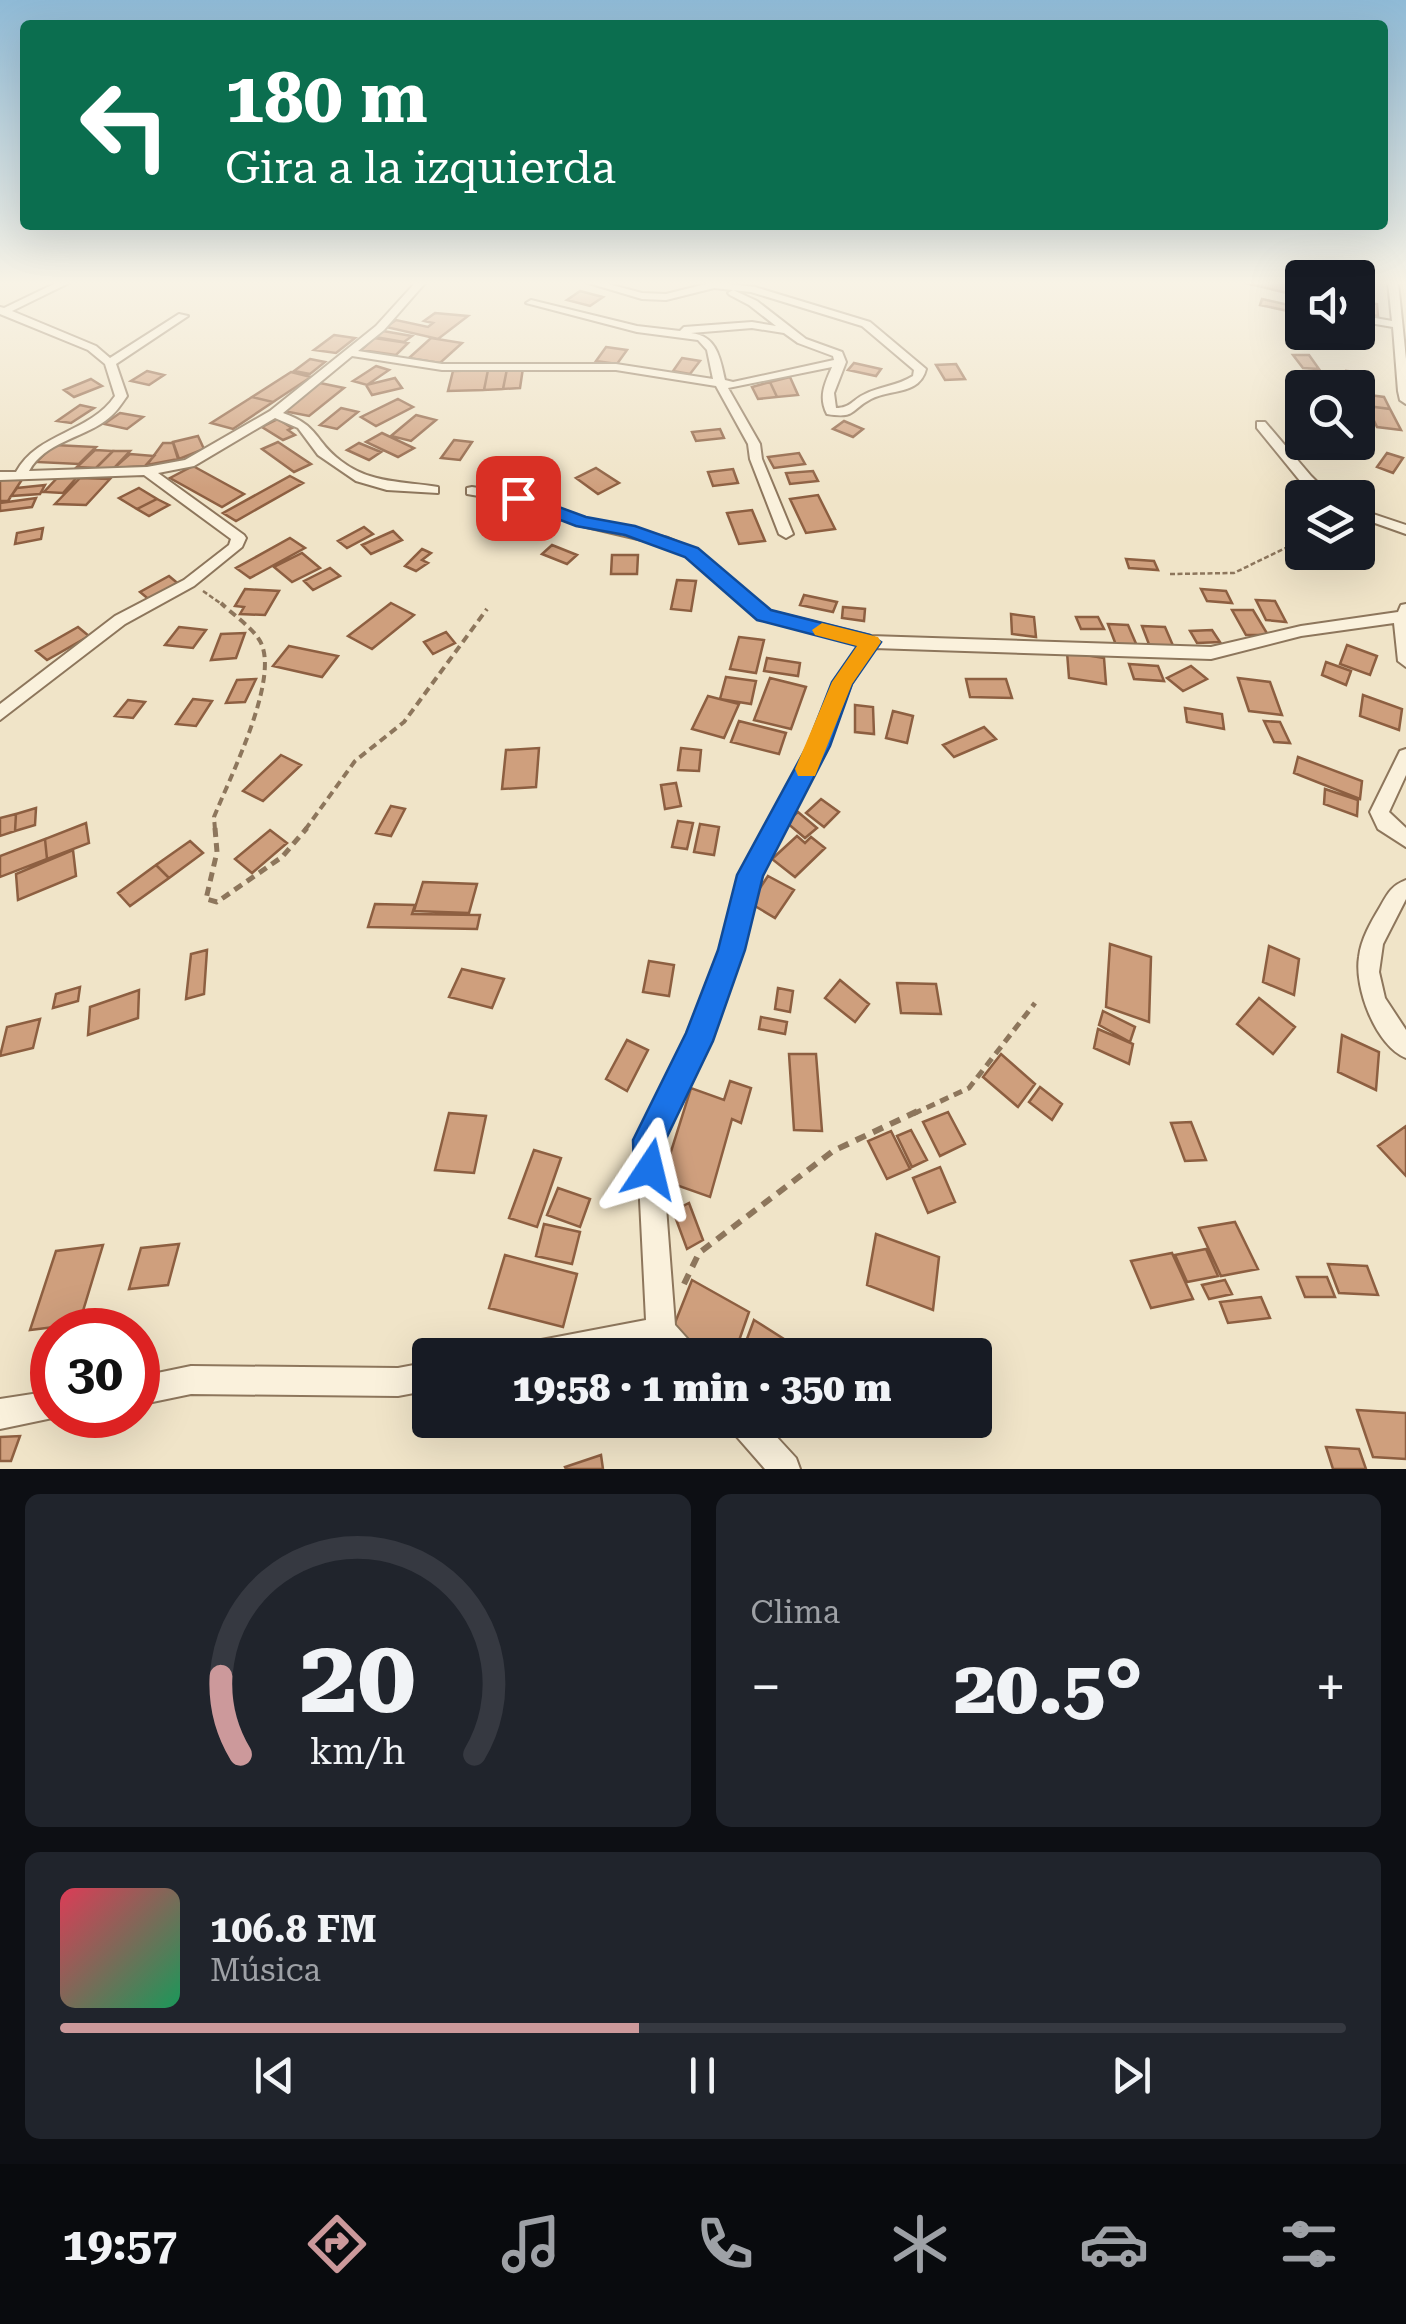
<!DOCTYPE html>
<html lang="es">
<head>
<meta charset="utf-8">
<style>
  :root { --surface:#171b24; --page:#20242c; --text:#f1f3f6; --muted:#9ea1a6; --line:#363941; --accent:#cc999b }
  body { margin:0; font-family:"Roboto Serif",serif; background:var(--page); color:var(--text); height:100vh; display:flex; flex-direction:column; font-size:38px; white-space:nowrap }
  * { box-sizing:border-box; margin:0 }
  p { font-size:32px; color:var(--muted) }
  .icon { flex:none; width:55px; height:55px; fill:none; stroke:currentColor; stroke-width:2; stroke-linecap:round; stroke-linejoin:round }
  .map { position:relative; height:1469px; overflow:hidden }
  .side { display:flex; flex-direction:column; gap:25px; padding:25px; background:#0d0f14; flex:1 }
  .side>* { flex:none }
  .banner { position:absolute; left:20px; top:20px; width:1368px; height:210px; border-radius:10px; box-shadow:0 10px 40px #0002; background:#0b6e4f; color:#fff; overflow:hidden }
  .buttons { position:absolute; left:1285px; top:260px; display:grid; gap:20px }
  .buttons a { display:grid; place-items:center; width:90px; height:90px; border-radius:10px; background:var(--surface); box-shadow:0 10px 40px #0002; font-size:50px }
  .speed { position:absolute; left:30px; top:1308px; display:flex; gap:20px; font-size:50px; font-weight:700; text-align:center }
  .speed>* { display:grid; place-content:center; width:130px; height:130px; border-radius:50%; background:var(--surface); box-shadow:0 10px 40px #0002; line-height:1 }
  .speed .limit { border:15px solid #d22; background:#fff; color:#111 }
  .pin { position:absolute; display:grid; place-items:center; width:85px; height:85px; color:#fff; margin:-42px; border-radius:20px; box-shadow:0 5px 15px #0006 }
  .me { position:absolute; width:110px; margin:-55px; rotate:10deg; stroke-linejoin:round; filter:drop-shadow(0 0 8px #0008) }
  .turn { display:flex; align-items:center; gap:35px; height:210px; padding:0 40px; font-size:45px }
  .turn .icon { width:130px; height:130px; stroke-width:2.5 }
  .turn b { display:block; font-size:70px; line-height:85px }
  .big { font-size:75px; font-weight:800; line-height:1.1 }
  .side .tile { flex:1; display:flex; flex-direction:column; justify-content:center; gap:15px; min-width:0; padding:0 35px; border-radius:15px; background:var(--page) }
  .side .dial { align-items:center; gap:0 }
  .dial svg { height:260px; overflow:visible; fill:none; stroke:var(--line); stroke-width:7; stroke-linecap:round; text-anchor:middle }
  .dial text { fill:var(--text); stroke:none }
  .song { display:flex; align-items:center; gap:30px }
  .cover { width:120px; height:120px; border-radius:15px; background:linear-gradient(135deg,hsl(350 70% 55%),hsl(150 70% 35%)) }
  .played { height:10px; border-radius:5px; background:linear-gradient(90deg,var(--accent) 45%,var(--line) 45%) }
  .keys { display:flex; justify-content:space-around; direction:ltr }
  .heat { display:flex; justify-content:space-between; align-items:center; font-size:55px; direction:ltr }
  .side .tiles { flex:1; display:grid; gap:25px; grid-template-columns:1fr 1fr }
  .tile:last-child { grid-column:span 2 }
  .trip { position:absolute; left:412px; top:1338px; width:580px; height:100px; border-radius:10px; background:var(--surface); box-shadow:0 10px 40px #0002; font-weight:800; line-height:100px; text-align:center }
  .dock { display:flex; height:160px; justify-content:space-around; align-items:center; background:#090b0e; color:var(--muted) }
  .dock .icon { width:70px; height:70px }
  .dock .on { color:var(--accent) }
  .dock b { font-size:45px; color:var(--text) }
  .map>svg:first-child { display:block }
  .building { fill:#cf9f7d; stroke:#8d5f41; stroke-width:2.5 }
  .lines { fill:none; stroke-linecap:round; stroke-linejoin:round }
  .minor-casing { stroke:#8d765c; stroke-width:4 }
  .path-far3 { stroke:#8d765c; stroke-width:2.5; stroke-dasharray:5 2.5; stroke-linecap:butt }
  .path-far2 { stroke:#8d765c; stroke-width:4; stroke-dasharray:8 5; stroke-linecap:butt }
  .path-far1 { stroke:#8d765c; stroke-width:5; stroke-dasharray:9 6; stroke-linecap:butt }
  .path { stroke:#8d765c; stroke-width:6; stroke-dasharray:11 8; stroke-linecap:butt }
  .minor { fill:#faf1dc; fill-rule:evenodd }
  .route { fill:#1a73e8; stroke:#114b97; stroke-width:2.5 }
  .slow { fill:#f59e0b }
</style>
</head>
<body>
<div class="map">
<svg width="1406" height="1469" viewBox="0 0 1406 1469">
  <rect width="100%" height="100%" fill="#f0e4c8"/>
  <path class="building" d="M1241 282H1274L1301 288 1296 295Z
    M580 291 603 297 590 306 567 300Z
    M1262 299 1302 308V314L1260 305Z
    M1358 301 1377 304 1378 316 1358 313Z
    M435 313 468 316 438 339 386 327 396 320 428 327 433 323 424 321Z
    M383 331 412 336 404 342 375 337Z
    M334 335 355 338 336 353 314 350Z
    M374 338 408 343 396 355 361 350Z
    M431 338 462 343 440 363 409 358Z
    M606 347 627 350 617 364 596 361Z
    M1293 355H1309L1319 369 1303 368Z
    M682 358 700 361 690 374 673 371Z
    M310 359 325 362 310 374 294 371Z
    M854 363 881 369 876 376 848 370Z
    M956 364 965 379 945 380 936 365Z
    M376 366 389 370 367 385 353 381Z
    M523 368 520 388 503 389 507 369Z
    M507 369 503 389 484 390 488 370Z
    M488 370 484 390 448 391 453 371Z
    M147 371 164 375 149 385 131 381Z
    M1347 371 1366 373 1372 385 1353 383Z
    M291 372 311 377 273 402 252 397Z
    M790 377 798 395 777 397 770 382Z
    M395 378 402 388 372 395 366 385Z
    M91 379 102 386 74 397 64 390Z
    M770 382 777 397 758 399 752 387Z
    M320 383 344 388 309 416 284 411Z
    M1362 394 1384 397 1390 409 1367 406Z
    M252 397 273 402 233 429 211 423Z
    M398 399 413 407 376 426 361 417Z
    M80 405 94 408 71 423 57 421Z
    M1367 406 1390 409 1401 430 1377 427Z
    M341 408 358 412 337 429 320 425Z
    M120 413 143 417 127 429 104 424Z
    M416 415 436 420 411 441 391 436Z
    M278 419 292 428 288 430 295 435 283 440 262 427Z
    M844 421 863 429 853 437 833 429Z
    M720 429 724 438 696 441 692 432Z
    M382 433 414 448 398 457 366 442Z
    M198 436 204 449 179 459 173 442Z
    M454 440 472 442 460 460 441 458Z
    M278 442 311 464 294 472 262 449Z
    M163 443H173L178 459 147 465Z
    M359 443 381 452 369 460 347 450Z
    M54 445 96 447 79 464 36 462Z
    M95 450 113 451 96 468 77 467Z
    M113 451H130L113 469 96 468Z
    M799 453 805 464 774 468 768 457Z
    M1387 453 1403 458 1393 473 1377 467Z
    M130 454 154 456 145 466 114 468Z
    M193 466 244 494 222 507 170 478Z
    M596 468 619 483 598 494 576 478Z
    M733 469 738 483 713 486 708 472Z
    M813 471 818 481 790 484 786 473Z
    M59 476H78L63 493 44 492Z
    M290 476 303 483 236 521 223 513Z
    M23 478 8 501H0V480Z
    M80 478 110 479 86 505 55 504Z
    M45 485 40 494 11 496 17 488Z
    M139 488 157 499 137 509 119 498Z
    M818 495 835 529 806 533 790 499Z
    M36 498 32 507 0 511V503Z
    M501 498 517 502 507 514 490 510Z
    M157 499 169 505 149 516 137 509Z
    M752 510 765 541 739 544 727 513Z
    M538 520 557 521 552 535 532 534Z
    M364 527 373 534 347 548 338 541Z
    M43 528 41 539 15 544 17 533Z
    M393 531 402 540 371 554 362 545Z
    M290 538 305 548 250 578 236 568Z
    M552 545 577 555 567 564 542 554Z
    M422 549 431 553 422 560 428 563 416 571 405 566Z
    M302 553 320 568 292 582 274 567Z
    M612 555H638L637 574H611Z
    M1126 559 1154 561 1158 570 1129 568Z
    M330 568 340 576 313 590 304 581Z
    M169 576 181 586 152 602 140 592Z
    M677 580 696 581 691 611 671 609Z
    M245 589 279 591 265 615 240 614 244 607 235 606Z
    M1201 589 1226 591 1232 603 1207 601Z
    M804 595 837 602 833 612 800 605Z
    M1256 600 1275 601 1286 622 1266 620Z
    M391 603 414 615 372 649 348 636Z
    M843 607 865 609 864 621 842 618Z
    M1232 610H1253L1268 635H1246Z
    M1011 614 1034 617 1036 637 1012 634Z
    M1076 617H1098L1104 629H1081Z
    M1108 624 1128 625 1137 646 1116 645Z
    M1142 626 1165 627 1174 648 1150 647Z
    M78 627 89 636 47 660 36 651Z
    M179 627 206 630 193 648 165 645Z
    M1212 630 1220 642 1197 643 1190 631Z
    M446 632 455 643 433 654 424 642Z
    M245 633 236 658 211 660 221 634Z
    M739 637 764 640 756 673 730 669Z
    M1347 645 1377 656 1370 675 1340 664Z
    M289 646 338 656 322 677 273 666Z
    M1067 652 1104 658 1106 684 1069 678Z
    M767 658 800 663 798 676 764 671Z
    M1326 662 1351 671 1346 685 1322 675Z
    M1129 664 1158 666 1164 681 1134 679Z
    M1191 666 1207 679 1183 691 1167 678Z
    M726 677 756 681 751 704 720 699Z
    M770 678 806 687 791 729 754 720Z
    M1238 678 1270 682 1282 715 1249 711Z
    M256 679 245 702 226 703 237 680Z
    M966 679H1006L1012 698 970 697Z
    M1363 695 1402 709 1399 730 1360 716Z
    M708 696 739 704 724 738 692 729Z
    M193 699 212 701 196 726 176 724Z
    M128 700 145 702 133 718 115 716Z
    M855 705 873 707 874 734 855 732Z
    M1185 708 1222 714 1224 729 1187 722Z
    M893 711 913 716 907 743 886 738Z
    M739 721 786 733 779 754 731 742Z
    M1264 721 1280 722 1290 743 1274 742Z
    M984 727 996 739 954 757 943 745Z
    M539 748 536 787 502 789 506 750Z
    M681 748 701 750 699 771 678 770Z
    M281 755 301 765 263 801 243 791Z
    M1298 757 1362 781 1360 799 1294 773Z
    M676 783 681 806 665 809 661 785Z
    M1325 789 1358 800 1357 816 1324 804Z
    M821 799 839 812 824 827 806 813Z
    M391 806 405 809 391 836 376 833Z
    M36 808 35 825 15 831 16 814Z
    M798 812 817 828 805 838 786 822Z
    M16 814 15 831 0 836V818Z
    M678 821 693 823 687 849 672 847Z
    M86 823 89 843 47 859 45 839Z
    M700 824 719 827 714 855 694 852Z
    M270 830 287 843 252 873 235 859Z
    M797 836 805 843 811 837 825 848 795 877 772 859Z
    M45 839 47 859 0 877V856Z
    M190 841 203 853 169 878 156 865Z
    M73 850 76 876 18 900 16 874Z
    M156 865 169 878 130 906 118 893Z
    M768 876 794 890 775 918 750 903Z
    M423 882 477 884 469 913 414 911Z
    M375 904 415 905 412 914 480 915 477 929 368 927Z
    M1110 944 1151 957 1149 1022 1106 1007Z
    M1269 946 1299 959 1294 995 1263 982Z
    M207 950 204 994 186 999 191 954Z
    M649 961 674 965 669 996 643 992Z
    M462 969 504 979 492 1008 449 997Z
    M840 980 869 1004 855 1022 825 998Z
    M897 983 936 984 941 1014 901 1013Z
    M80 987 78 1001 53 1008 56 994Z
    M778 988 793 991 790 1012 775 1009Z
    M139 990 138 1018 88 1035 90 1007Z
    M1259 998 1295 1027 1273 1054 1237 1024Z
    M1103 1011 1135 1027 1130 1042 1099 1025Z
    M761 1017 787 1022 785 1034 759 1029Z
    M40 1019 33 1048 0 1056 7 1027Z
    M1098 1029 1133 1044 1129 1064 1094 1048Z
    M1342 1035 1379 1052 1376 1090 1338 1072Z
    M627 1040 648 1050 627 1091 606 1079Z
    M789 1054H816L822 1131 794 1130Z
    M1001 1054 1035 1084 1018 1107 983 1077Z
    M730 1081 751 1088 741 1123 732 1119 710 1197 662 1180 691 1088 724 1100Z
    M1040 1087 1062 1104 1052 1120 1029 1102Z
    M948 1112 965 1144 940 1156 923 1122Z
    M449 1113 486 1116 474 1173 435 1170Z
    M1191 1122 1206 1160 1185 1161 1171 1123Z
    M1406 1126V1176L1378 1146Z
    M911 1130 927 1160 912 1167 897 1136Z
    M891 1131 910 1169 887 1179 868 1141Z
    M534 1150 561 1158 537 1227 509 1218Z
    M940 1167 955 1202 928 1213 913 1178Z
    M558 1188 590 1199 580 1227 547 1215Z
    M689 1203 703 1240 687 1249 673 1211Z
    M1235 1222 1258 1269 1221 1276 1199 1228Z
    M544 1224 580 1232 572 1264 536 1256Z
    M876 1234 939 1257 933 1310 867 1285Z
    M179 1244 168 1285 129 1289 141 1248Z
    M103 1245 79 1324 30 1330 56 1251Z
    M1206 1249 1218 1276 1187 1282 1175 1255Z
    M1172 1253 1193 1299 1151 1308 1131 1261Z
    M505 1255 577 1274 563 1327 489 1308Z
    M1328 1264 1367 1266 1378 1295 1339 1293Z
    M1297 1277H1327L1335 1297H1305Z
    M692 1280 749 1312 734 1355H697L669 1338Z
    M1225 1280 1232 1294 1209 1299 1202 1285Z
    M1261 1297 1270 1318 1228 1323 1220 1302Z
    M103 1314 129 1322 124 1330H94Z
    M754 1320 795 1346 792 1355H741Z
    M1357 1410 1406 1413V1459L1373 1457Z
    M20 1436 11 1461H0V1437Z
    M1326 1447 1359 1449 1366 1469H1333Z
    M601 1455 603 1469H566L565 1467Z"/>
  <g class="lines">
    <defs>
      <path id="minor" d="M58 282H71L12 311 96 346 110 358 179 314 188 316 116 364 127 396C120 406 115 414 105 421 80 439 45 442 29 471L147 467 185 460 270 411 376 326 416 282H426L384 330 358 351 442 364H616L713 379 707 350 698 340 637 332 526 303 531 300 637 326 680 331 684 327 752 322 776 326 749 305 730 295 728 293 733 290 757 301 806 339 842 352 846 362 834 393 836 408C851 408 853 399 865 394 881 386 897 386 913 376L914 370 862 326 751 292 714 288 666 300 642 299 585 282H601L642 293 666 294 714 282 755 287 870 322 926 369C920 395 890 389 871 399 850 410 856 419 827 414 818 397 825 383 832 367L728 388 760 444 762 459 793 534 786 538 779 534 750 459 748 444 716 386 616 370H442L352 356 283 413C320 426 314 441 341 461 371 484 403 481 438 487V493L387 490 356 481 318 455 298 428 275 418 194 466 158 473 244 535 246 538 242 547 194 586 125 624 0 720V704L115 616 184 580 229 545 231 539 144 475 0 480V472H16C38 432 90 433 115 396L105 364 88 350 0 314V307L4 308ZM752 328 784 333 798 343 833 356 834 360 733 382 725 380C720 358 717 336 691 333Z
        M1388 282H1398L1406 359V404L1400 400 1398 391 1393 327 1358 321V315L1392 321Z
        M1257 422H1265L1311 476 1333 498H1319L1301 482 1257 428Z
        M472 487 523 495 587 519 668 538 696 550 769 611 870 636 1211 647 1301 626 1398 612 1401 605 1406 604V667L1398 661 1394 623 1301 636 1211 659 874 648 851 684 827 746 760 876 743 950 709 1041 661 1141 675 1325 693 1345 697 1355H664L656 1346 609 1355H522L526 1345 536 1341 646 1320 637 1140 689 1035 721 950 740 875 809 746 835 682 860 645 759 619 686 556 659 544 578 525 515 502 467 494V488Z
        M1358 509 1406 525V534L1358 517Z
        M1406 749V775L1389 812 1406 828V847L1378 829 1370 812 1400 751Z
        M1406 880V899L1383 944 1379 972 1385 998 1406 1030V1058C1376 1046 1354 988 1359 957 1361 939 1371 922 1380 907 1388 893 1391 886 1406 880Z
        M430 1362V1390L398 1396 191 1394 138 1405V1377L191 1366 398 1368Z
        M52 1391V1415L62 1416 0 1429V1399Z
        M726 1420H761L796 1458 800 1469H765L731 1430Z"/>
    </defs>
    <use href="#minor" class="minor-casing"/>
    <path class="path-far3" d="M1170 574 1234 573 1302 540
      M203 591 223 605"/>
    <path class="path-far2" d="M215 830 214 817C229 779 281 678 260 641 252 627 232 614 221 603
      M305 830 355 761 404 722 487 609"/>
    <path class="path-far1" d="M215 828 217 852 206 899 217 902 282 857 307 828
      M913 1114 969 1088 1035 1003"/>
    <path class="path" d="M684 1284 699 1253 833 1151 918 1111"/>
    <use href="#minor" class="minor"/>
  </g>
  <linearGradient id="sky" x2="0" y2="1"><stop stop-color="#8fbad6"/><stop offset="0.58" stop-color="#f8f3e6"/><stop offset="1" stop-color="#f8f3e6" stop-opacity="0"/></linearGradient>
  <rect width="1406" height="488" fill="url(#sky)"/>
  <path class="route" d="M518 492 586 517 635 526 698 548 771 610 870 635 881 642 852 684 830 746 763 876 745 950 713 1041 665 1141 666 1169 662 1180 650 1185 638 1180 634 1169 633 1140 686 1033 718 950 737 875 807 746 832 682 857 646 757 620 685 557 625 535 576 526 511 501 509 498Z"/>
  <path class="slow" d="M822 623 878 637 881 642 852 684 815 776H798L795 769 832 682 857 646 815 635 812 630Z"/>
</svg>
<div class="buttons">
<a><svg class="icon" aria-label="sound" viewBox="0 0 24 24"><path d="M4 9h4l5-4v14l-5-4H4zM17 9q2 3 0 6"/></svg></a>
<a><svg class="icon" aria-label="search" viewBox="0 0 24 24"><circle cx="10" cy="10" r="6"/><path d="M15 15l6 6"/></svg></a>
<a><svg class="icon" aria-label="layers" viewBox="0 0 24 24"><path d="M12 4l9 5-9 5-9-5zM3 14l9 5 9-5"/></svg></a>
</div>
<div class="speed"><div class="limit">30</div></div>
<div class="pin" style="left:518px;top:498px;background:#d93025"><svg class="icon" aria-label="arrive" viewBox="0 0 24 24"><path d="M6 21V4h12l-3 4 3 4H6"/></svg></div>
<svg class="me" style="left:650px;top:1169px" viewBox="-20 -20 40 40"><path d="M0-17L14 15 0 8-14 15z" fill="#1a73e8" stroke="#fff" stroke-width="4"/></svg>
<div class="trip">19:58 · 1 min · 350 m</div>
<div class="banner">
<div class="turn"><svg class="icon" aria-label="left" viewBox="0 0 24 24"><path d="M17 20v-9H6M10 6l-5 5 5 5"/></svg><div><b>180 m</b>Gira a la izquierda</div></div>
</div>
</div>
<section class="side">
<div class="tiles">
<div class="tile dial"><svg viewBox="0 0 100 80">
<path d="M14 69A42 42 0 1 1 86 69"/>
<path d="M14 69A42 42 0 0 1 8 45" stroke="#cc999b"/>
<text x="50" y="56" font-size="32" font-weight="700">20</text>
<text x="50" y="72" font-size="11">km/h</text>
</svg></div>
<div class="tile"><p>Clima</p>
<div class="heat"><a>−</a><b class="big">20.5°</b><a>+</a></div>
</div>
<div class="tile">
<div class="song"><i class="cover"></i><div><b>106.8 FM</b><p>Música</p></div></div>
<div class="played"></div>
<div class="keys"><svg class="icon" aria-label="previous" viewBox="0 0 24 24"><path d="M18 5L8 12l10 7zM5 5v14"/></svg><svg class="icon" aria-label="pause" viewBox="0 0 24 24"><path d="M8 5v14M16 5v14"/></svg><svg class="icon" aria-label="next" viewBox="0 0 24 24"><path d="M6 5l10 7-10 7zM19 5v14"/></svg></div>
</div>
</div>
</section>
<nav class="dock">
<b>19:57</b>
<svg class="icon on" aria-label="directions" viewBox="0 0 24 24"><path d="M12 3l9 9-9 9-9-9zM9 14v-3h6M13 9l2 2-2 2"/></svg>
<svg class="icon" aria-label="music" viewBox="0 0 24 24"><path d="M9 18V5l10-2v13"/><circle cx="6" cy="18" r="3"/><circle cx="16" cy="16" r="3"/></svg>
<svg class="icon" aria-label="phone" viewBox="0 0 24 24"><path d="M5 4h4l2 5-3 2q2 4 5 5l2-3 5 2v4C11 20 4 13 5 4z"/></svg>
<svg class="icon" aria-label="climate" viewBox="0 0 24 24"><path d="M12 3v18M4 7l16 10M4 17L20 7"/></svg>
<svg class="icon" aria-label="car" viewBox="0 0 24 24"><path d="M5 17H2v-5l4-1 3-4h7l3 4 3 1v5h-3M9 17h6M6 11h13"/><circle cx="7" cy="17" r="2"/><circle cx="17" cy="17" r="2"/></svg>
<svg class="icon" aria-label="filters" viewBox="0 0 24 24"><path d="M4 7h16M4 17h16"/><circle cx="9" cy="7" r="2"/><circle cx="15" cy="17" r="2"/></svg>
</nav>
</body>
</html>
